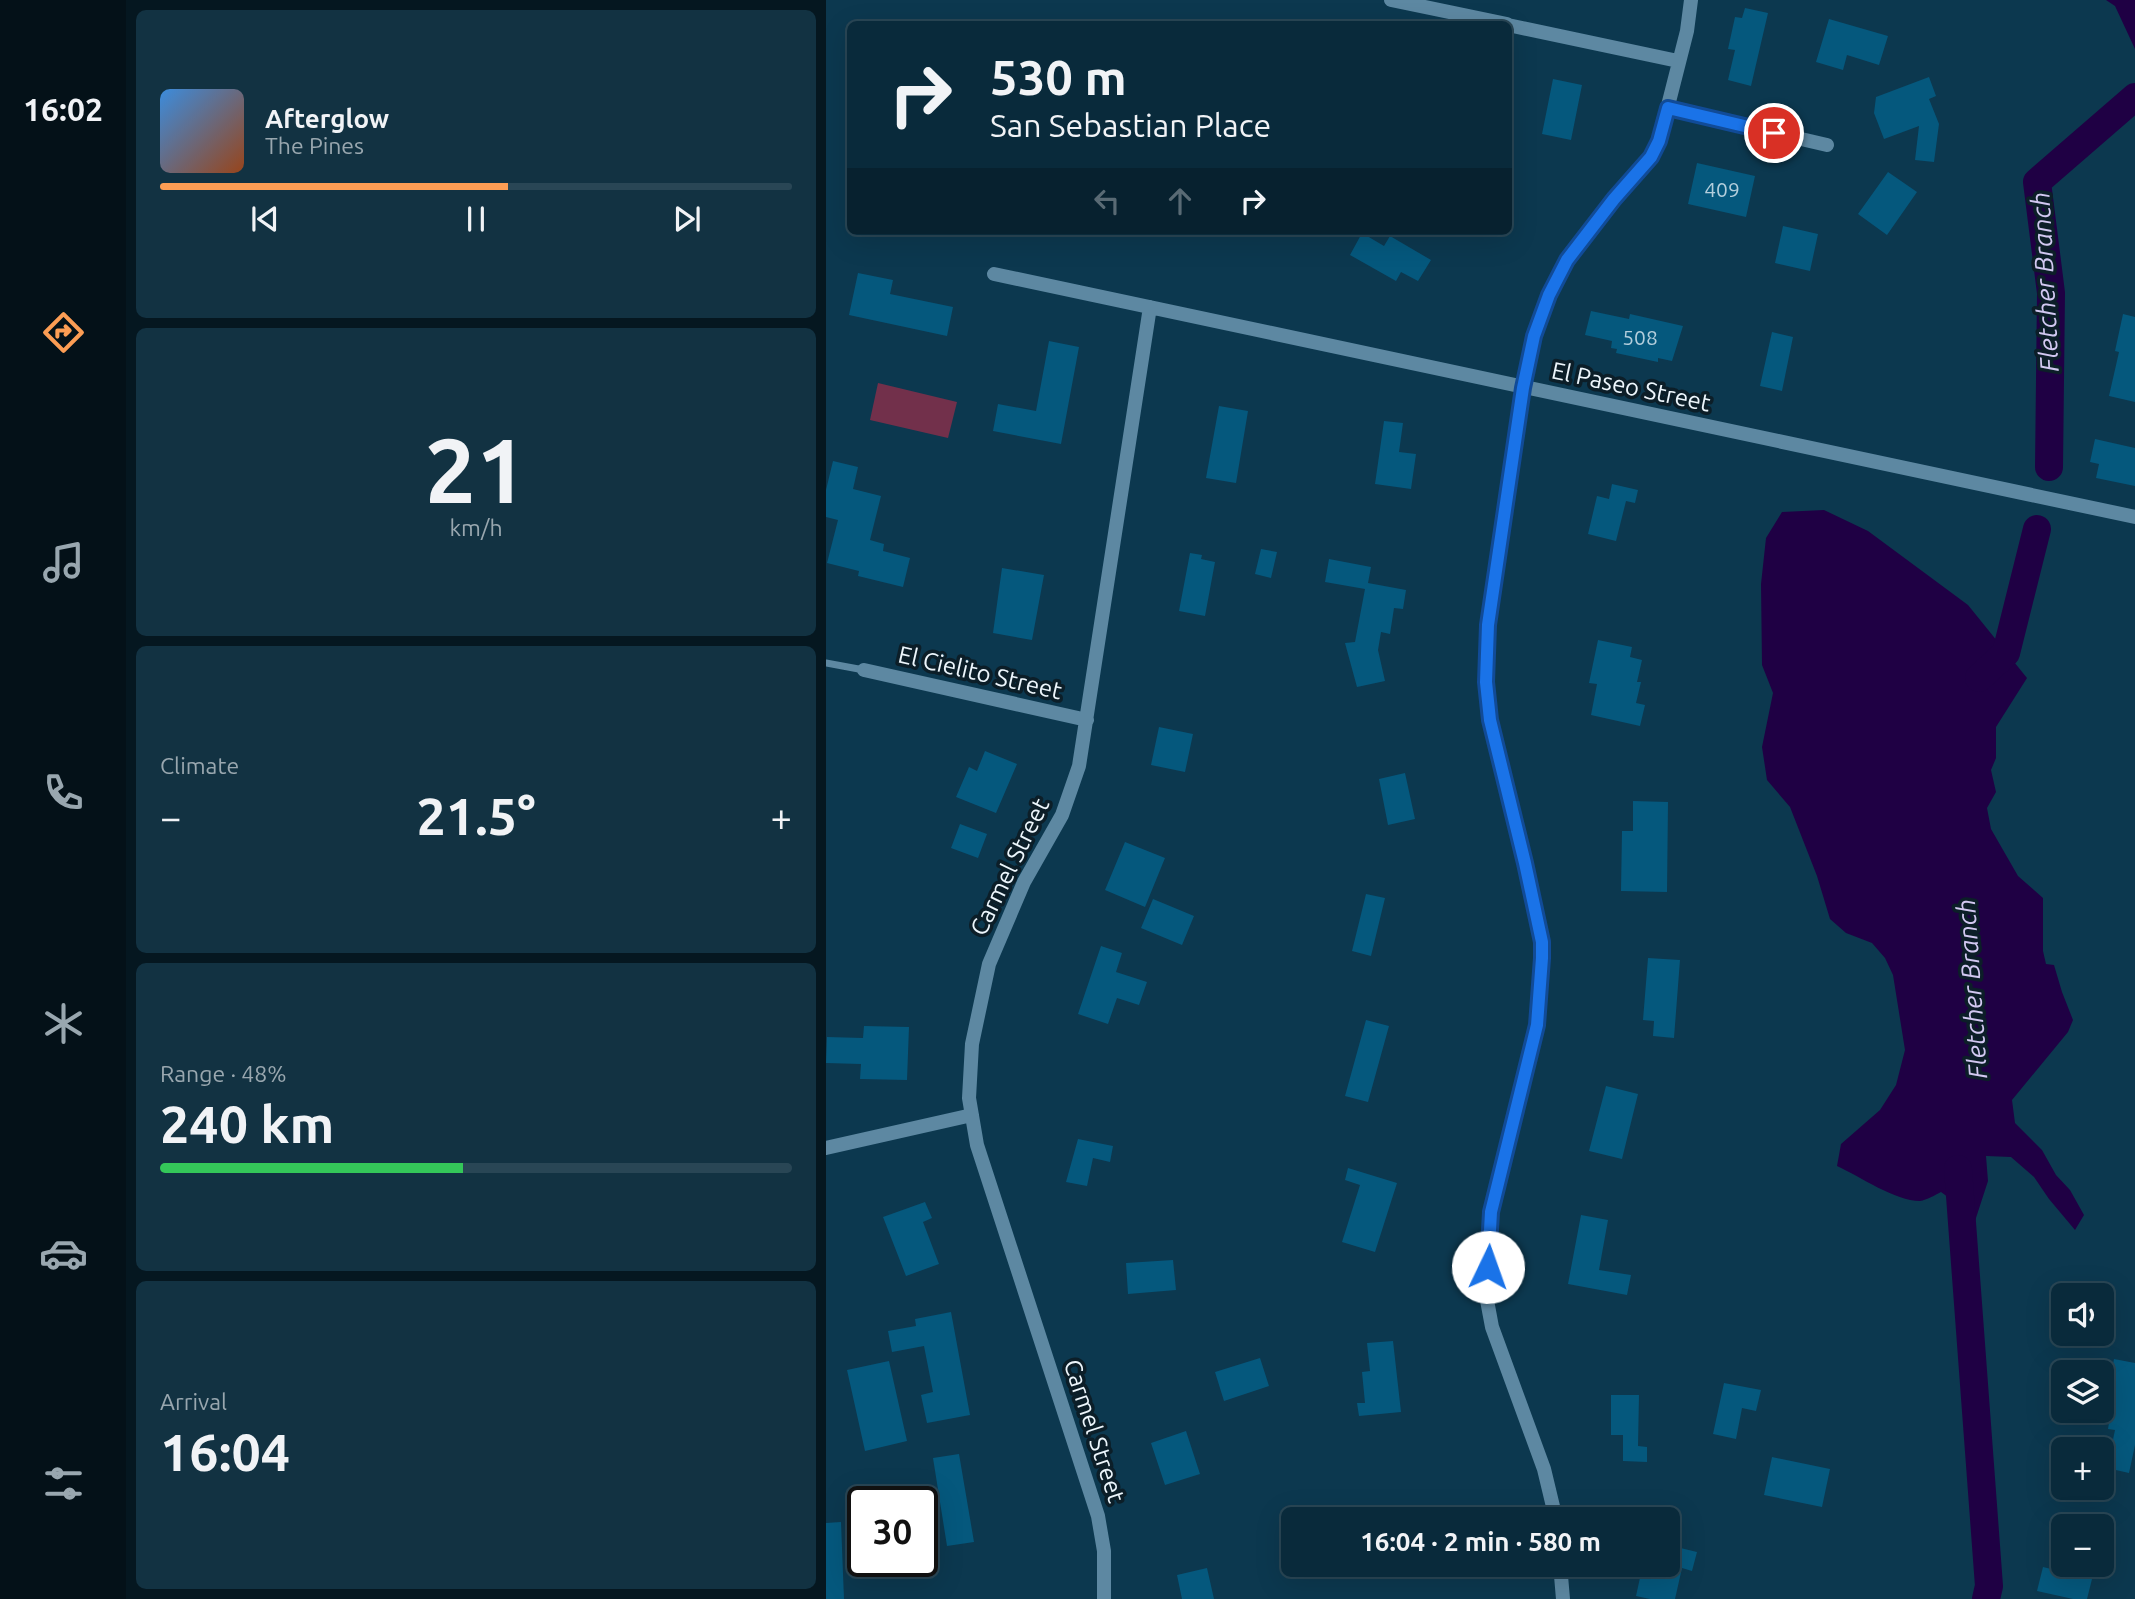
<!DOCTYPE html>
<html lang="en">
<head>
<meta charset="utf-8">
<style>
  :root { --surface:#092a3b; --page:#123242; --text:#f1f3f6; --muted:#99a7af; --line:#294655; --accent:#fc9d54 }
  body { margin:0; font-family:Ubuntu,sans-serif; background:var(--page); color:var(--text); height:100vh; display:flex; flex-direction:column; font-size:26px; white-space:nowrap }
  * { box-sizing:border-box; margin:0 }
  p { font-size:23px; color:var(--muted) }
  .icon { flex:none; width:38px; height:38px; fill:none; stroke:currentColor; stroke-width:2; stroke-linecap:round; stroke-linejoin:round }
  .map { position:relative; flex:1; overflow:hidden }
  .side { display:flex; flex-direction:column; gap:10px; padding:10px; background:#051720; width:700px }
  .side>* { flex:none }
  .top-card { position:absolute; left:21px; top:21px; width:665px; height:214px; border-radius:10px; box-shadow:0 7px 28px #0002,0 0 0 2px var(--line); background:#092a3b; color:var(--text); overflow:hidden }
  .tools { position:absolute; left:1225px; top:1283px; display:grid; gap:14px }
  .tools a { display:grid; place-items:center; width:63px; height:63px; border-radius:10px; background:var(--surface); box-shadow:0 7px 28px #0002,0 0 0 2px var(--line); font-size:35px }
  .speed { position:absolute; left:21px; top:1486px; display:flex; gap:14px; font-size:35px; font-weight:700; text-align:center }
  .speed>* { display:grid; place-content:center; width:91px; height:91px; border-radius:50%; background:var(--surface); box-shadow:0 7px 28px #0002,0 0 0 2px var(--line); line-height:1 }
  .speed .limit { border:4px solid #111; border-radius:10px; background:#fff; color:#111 }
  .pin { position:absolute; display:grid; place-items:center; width:60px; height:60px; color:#fff; margin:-30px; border:4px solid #fff; border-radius:50%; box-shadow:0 2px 7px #0007 }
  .me { position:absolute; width:77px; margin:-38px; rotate:3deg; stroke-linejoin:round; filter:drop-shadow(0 0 5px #0008) }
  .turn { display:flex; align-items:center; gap:24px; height:147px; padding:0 28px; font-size:32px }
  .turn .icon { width:91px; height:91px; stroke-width:2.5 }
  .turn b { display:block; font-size:49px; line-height:60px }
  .lanes { display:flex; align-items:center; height:66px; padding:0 28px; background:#0003; justify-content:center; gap:35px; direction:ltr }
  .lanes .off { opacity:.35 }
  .big { font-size:52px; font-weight:600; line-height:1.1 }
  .side .card { flex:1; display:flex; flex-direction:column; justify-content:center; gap:10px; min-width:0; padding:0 24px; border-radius:10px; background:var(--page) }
  .side .dial { align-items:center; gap:0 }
  .dial b { font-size:91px; line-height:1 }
  .song { display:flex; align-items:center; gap:21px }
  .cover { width:84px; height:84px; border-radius:10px; background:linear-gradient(135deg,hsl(210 70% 55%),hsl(20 70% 35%)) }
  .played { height:7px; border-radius:4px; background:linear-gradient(90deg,var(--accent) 55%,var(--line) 55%) }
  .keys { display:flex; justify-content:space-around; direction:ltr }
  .heat { display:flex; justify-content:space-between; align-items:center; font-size:38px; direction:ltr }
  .charge { height:10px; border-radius:5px; background:linear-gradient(90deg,#34c759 48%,var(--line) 0) }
  .trip { position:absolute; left:455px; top:1507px; width:399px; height:70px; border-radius:10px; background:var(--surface); box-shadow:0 7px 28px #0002,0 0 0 2px var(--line); font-weight:600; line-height:70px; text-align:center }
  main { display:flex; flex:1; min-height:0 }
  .tabs { display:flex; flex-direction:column; width:126px; justify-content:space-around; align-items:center; background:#041118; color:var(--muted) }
  .tabs .icon { width:49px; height:49px }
  .tabs .current { color:var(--accent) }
  .tabs b { font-size:32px; color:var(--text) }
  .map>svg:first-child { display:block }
  .green { fill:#72304b }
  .water { fill:#1f0044 }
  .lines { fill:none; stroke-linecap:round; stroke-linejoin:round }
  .river { stroke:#1f0044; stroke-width:28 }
  .building { fill:#05587d }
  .lane { stroke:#5d88a2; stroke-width:7 }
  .street { stroke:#5d88a2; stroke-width:14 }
  .route-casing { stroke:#114b97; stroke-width:18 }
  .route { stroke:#1a73e8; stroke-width:12 }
  .labels { text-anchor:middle; stroke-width:7; stroke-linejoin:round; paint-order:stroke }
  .number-label { font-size:21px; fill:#b3cedc }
  .street-label { font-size:24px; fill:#edf6fc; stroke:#0c1e28 }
  .water-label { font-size:26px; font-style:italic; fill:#d2c8f1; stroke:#0c1e28 }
</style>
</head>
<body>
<main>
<nav class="tabs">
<b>16:02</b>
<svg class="icon current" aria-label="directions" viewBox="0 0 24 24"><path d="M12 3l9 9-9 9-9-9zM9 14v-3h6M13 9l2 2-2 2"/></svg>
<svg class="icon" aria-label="music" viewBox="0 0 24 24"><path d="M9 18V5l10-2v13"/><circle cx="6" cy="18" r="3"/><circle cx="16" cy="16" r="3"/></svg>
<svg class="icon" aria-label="phone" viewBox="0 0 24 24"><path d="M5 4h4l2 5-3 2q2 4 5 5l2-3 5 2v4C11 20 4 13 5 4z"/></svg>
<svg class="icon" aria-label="climate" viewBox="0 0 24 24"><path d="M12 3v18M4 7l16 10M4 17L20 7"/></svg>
<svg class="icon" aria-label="car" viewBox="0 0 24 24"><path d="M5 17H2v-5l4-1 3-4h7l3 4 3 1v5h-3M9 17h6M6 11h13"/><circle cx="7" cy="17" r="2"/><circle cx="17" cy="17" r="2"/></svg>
<svg class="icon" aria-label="filters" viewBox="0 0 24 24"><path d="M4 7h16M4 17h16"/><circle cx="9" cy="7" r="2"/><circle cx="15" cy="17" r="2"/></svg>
</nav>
<section class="side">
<div class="card">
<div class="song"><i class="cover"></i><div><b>Afterglow</b><p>The Pines</p></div></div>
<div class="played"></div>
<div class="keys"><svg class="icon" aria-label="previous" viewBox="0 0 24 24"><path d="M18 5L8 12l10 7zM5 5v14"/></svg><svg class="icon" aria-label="pause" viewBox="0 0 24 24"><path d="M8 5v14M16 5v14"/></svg><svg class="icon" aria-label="next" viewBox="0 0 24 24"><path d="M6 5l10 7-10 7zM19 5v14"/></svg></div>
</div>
<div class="card dial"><b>21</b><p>km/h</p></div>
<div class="card"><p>Climate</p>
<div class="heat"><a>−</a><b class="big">21.5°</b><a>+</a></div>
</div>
<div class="card"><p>Range · 48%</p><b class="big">240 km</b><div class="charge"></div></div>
<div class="card"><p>Arrival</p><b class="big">16:04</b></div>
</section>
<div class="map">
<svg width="1309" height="1599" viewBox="0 0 1309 1599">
  <rect width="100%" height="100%" fill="#0c384f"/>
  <path class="green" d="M52 383 131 402 122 438 44 420Z"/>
  <path class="water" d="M1280 0H1309V49L1289 6Z
    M998 510 1042 531 1142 605 1201 678 1170 727V758L1165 770 1170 792 1161 808 1165 829 1192 876 1217 898V951L1220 964 1228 965 1236 992 1247 1020 1242 1032 1186 1100 1189 1123 1216 1150 1230 1175 1244 1190 1258 1215 1249 1230 1223 1199 1208 1177 1185 1157 1160 1156 1162 1181 1149 1221 1134 1206 1115 1192C1109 1195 1101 1200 1094 1201 1069 1201 1035 1177 1011 1166L1015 1144 1054 1110 1070 1085 1079 1050 1067 975 1059 958 1046 943 1020 933 1004 919 991 876 964 807 941 780 936 747 947 693 936 665 935 584 940 538 956 512Z"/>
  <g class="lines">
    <path class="river" d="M1223 467 1225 293 1211 182 1309 97
      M1153 678 1180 653 1211 529
      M1132 1169 1163 1586 1160 1599"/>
  </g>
  <path class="building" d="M919 8 942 13 925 86 902 80 909 50 902 49 909 17 916 18Z
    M1003 19 1062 36 1053 65 1021 55 1017 70 990 62Z
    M1103 77 1110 96 1103 99 1113 124 1108 162 1089 160 1093 126 1058 139 1048 113 1050 97Z
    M727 79 756 85 745 140 716 134Z
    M871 163 929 176 920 217 862 204Z
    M1062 172 1091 192 1061 235 1032 214Z
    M957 226 992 234 984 271 949 263Z
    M536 233 558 246 564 236 605 260 592 281 575 272 570 281 524 255Z
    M32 273 67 280 64 294 127 307 121 336 23 315Z
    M765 311 803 319 804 314 857 326 846 361 832 358V362L790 353 791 349 785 348 786 341 759 335Z
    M1297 314 1309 317V402L1283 396 1293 352 1289 351Z
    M946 332 967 337 956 391 934 386Z
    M223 341 253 347 235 444 167 431 172 404 210 411Z
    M393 406 422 411 410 483 380 478Z
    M558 421 577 423 573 452 590 454 585 489 549 484Z
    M1269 439 1309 448V486L1270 478 1273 464 1264 462Z
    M7 461 32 467 27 489 55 496 44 540 58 544 57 551 84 558 77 587 32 576 33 571 1 563 12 520 0 517V490Z
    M786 484 812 490 809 503 800 501 790 541 762 534 771 496 783 499Z
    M435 549 451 552 445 578 429 574Z
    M364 553 376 555 375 559 389 562 379 616 353 611Z
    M503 559 545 567 542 583 580 590 577 609 568 608 564 634 555 632 552 650 559 681 531 687 519 643 529 642 539 589 499 582Z
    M176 568 218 575 206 640 167 633Z
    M772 640 806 647 804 657 816 660 811 682H815L810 703 819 705 814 726 765 715 771 684 763 683Z
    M333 727 367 734 359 772 325 765Z
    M159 751 191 764 170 813 130 797 143 767 151 771Z
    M579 773 589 819 562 825 553 779Z
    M807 801 842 802 841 892 795 891 796 831H807Z
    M134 824 161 834 152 858 125 848Z
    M299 842 339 858 319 907 279 890Z
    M540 894 559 898 545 956 526 951Z
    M327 899 368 916 356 945 315 928Z
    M275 946 296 953 290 972 321 982 313 1005 291 998 282 1024 252 1014Z
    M822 958 854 960 848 1038 827 1036 828 1021 817 1020Z
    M540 1020 563 1026 542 1102 519 1096Z
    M38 1026 83 1027 81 1080 34 1079 35 1064 0 1063 1 1037 37 1038Z
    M780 1086 812 1094 796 1159 763 1151Z
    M252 1139 287 1146 284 1162 267 1158 261 1186 240 1182Z
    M522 1168 571 1183 549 1252 516 1242 534 1185 519 1180Z
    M99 1202 106 1218 97 1222 113 1264 80 1276 57 1217Z
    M755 1215 782 1220 773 1270 805 1275 801 1295 742 1284Z
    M347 1260 350 1290 302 1294 300 1263Z
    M125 1312 144 1415 101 1423 95 1395 107 1392 98 1346 66 1352 62 1331 90 1326 89 1319Z
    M567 1341 575 1412 533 1416 531 1403H539L536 1372 544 1371 541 1343Z
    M434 1358 443 1386 398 1401 389 1372Z
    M1288 1359 1309 1363V1445L1303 1473 1281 1468 1289 1430 1282 1429 1285 1411 1278 1410Z
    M63 1361 81 1441 39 1451 21 1370Z
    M898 1383 935 1390 930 1411 916 1408 910 1439 887 1434Z
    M785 1395H813L812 1446 821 1447V1462L797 1461V1435H785Z
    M360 1431 374 1474 339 1485 325 1443Z
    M133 1454 148 1542 121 1546 107 1458Z
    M946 1457 1004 1469 996 1507 938 1495Z
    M601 1506 640 1510 639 1519H600Z
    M15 1522 18 1599H0V1523Z
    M842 1545 871 1552 866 1571 856 1568 849 1599H824L810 1596 817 1564H842Z
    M582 1564H619L618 1577 582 1573Z
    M1217 1567 1266 1579 1261 1599H1247L1211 1591Z
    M381 1568 388 1599H356L351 1575Z"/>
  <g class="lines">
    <path class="lane" d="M0 663 38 670"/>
    <path class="street" d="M565 0 681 24
      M682 25 852 61
      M842 108 1001 145
      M168 274 1309 517
      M38 670 261 720
      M0 1148 146 1115
      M730 1519 718 1469 666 1327 660 1295 665 1212 711 1025 716 959V941L699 863 664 720 661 682 662 625 697 388 708 336 723 295 742 260 787 199 825 157 833 141 861 31 865 0
      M734 1564 737 1599
      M278 1599V1551L272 1516 151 1145 143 1098 146 1044 163 964 198 882 236 815 253 766 324 307"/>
  </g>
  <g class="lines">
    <defs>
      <path id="route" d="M662 1267 665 1212 711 1025 716 958V942L699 863 664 720 660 682 662 625 697 388 708 336 723 295 741 260 788 199 825 157 833 141 842 108 948 133"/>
    </defs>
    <use href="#route" class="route-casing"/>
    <use href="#route" class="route"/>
  </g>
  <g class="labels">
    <g class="number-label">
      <text x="896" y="197">409</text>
      <text x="814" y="345">508</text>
    </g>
    <g class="street-label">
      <text transform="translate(805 387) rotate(12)" y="8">El Paseo Street</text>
      <text transform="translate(154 673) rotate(13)" y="8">El Cielito Street</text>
      <text transform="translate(184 867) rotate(-64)" y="8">Carmel Street</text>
      <text transform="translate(268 1431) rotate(72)" y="8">Carmel Street</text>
    </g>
    <g class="water-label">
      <text transform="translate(1219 282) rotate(-93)" y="9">Fletcher Branch</text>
      <text transform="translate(1146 989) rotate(-94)" y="9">Fletcher Branch</text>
    </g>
  </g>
</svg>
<div class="tools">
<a><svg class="icon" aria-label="sound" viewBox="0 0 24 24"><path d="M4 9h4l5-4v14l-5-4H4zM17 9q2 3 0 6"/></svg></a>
<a><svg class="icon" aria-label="layers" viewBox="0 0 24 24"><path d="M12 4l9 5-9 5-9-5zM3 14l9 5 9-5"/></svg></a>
<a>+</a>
<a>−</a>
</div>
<div class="speed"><div class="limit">30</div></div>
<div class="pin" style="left:948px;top:133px;background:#d93025"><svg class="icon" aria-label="arrive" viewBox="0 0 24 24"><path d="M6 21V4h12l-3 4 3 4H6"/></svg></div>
<svg class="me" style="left:662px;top:1267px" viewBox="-20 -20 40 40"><circle r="19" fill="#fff"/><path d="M0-13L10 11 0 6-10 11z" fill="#1a73e8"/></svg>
<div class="trip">16:04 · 2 min · 580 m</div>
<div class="top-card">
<div class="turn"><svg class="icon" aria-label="right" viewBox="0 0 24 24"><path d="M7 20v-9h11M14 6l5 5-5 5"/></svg><div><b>530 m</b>San Sebastian Place</div></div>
<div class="lanes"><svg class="icon off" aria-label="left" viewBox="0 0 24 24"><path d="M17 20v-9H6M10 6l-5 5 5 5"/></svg><svg class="icon off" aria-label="ahead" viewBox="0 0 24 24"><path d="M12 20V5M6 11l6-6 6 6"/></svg><svg class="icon" aria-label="right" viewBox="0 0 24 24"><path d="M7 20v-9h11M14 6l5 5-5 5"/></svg></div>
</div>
</div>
</main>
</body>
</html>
